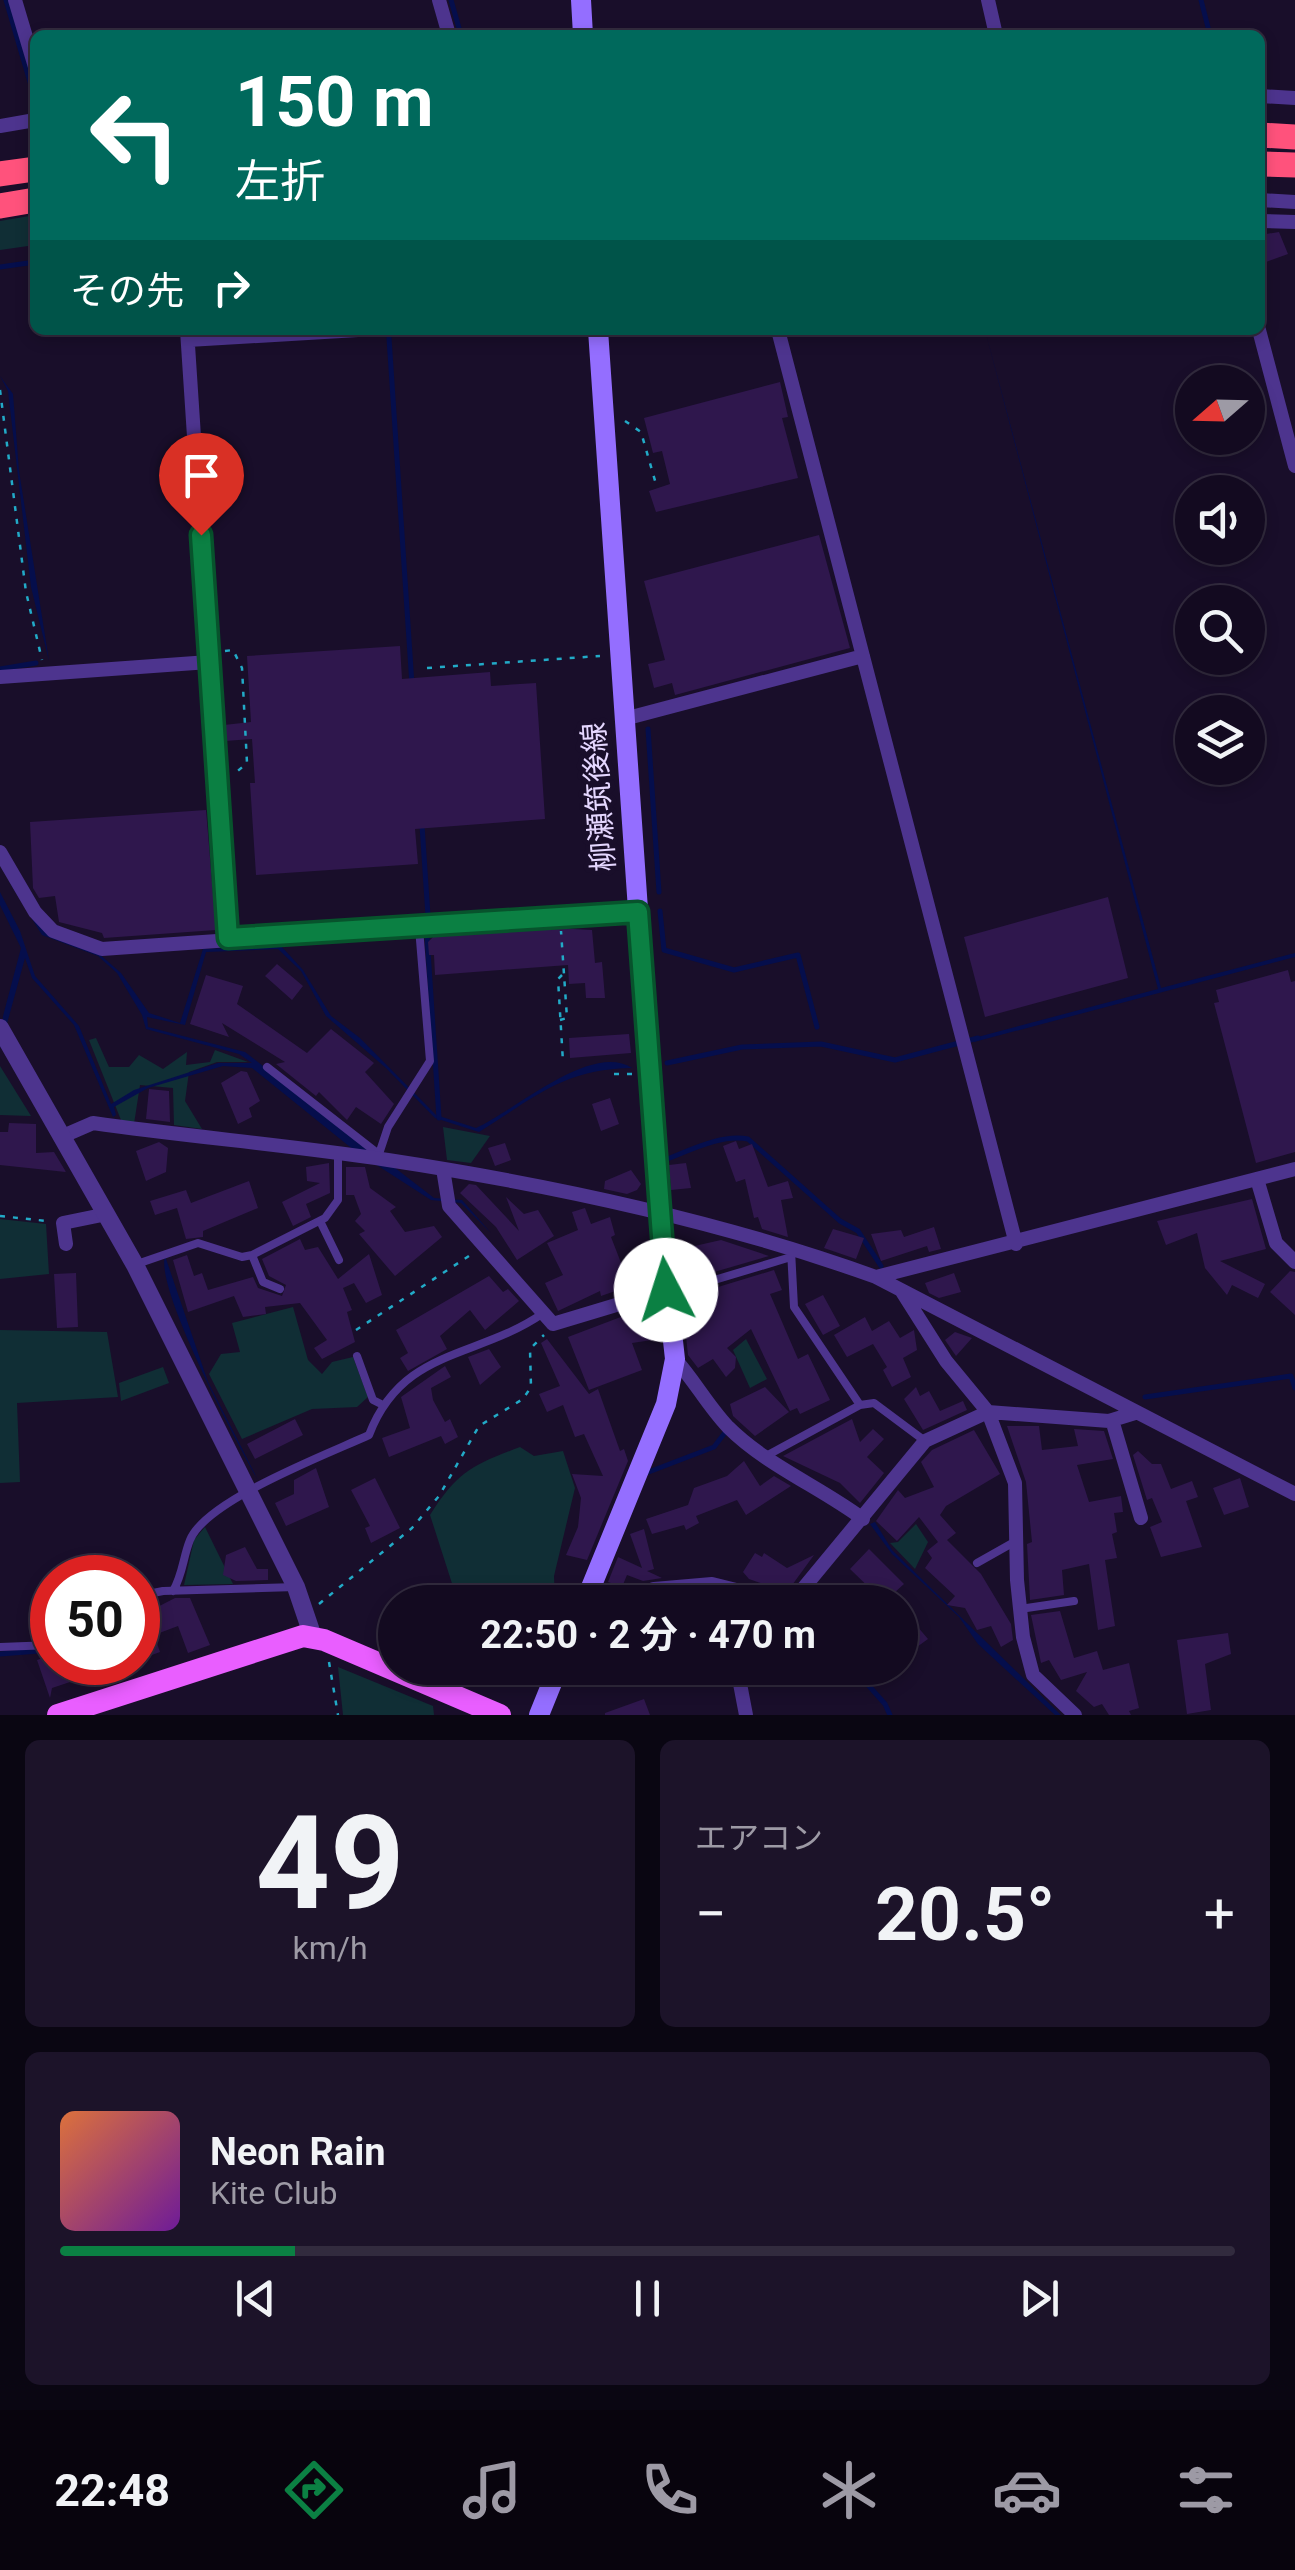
<!DOCTYPE html>
<html lang="ja">
<head>
<meta charset="utf-8">
<style>
  :root { --surface:#130a20; --page:#1c1329; --text:#f1f3f6; --muted:#9d9aa5; --line:#322b3e; --accent:#0b8043 }
  body { margin:0; font-family:Roboto,"Noto Sans JP",sans-serif; background:var(--page); color:var(--text); height:100vh; display:flex; flex-direction:column; font-size:38px; white-space:nowrap }
  * { box-sizing:border-box; margin:0 }
  p { font-size:32px; color:var(--muted) }
  .icon { flex:none; width:55px; height:55px; fill:none; stroke:currentColor; stroke-width:2; stroke-linecap:round; stroke-linejoin:round }
  .map { position:relative; height:1715px; overflow:hidden }
  .drawer { display:flex; flex-direction:column; gap:25px; padding:25px; background:#0a0612; flex:1 }
  .drawer>* { flex:none }
  .hud { position:absolute; left:30px; top:30px; width:1235px; height:305px; border-radius:15px; box-shadow:0 5px 15px #0003,0 0 0 2px var(--line); background:#00695c; color:#fff; overflow:hidden }
  .needle { width:65px; rotate:250deg }
  .buttons { position:absolute; left:1175px; top:365px; display:grid; gap:20px }
  .buttons a { display:grid; place-items:center; width:90px; height:90px; border-radius:50%; background:var(--surface); box-shadow:0 5px 15px #0003,0 0 0 2px var(--line); font-size:50px }
  .speed { position:absolute; left:30px; top:1555px; display:flex; gap:20px; font-size:50px; font-weight:700; text-align:center }
  .speed>* { display:grid; place-content:center; width:130px; height:130px; border-radius:50%; background:var(--surface); box-shadow:0 5px 15px #0003,0 0 0 2px var(--line); line-height:1 }
  .speed .limit { border:15px solid #d22; background:#fff; color:#111 }
  .pin { position:absolute; display:grid; place-items:center; width:85px; height:85px; color:#fff; margin:-102px -42px; border-radius:50% 50% 50% 0; rotate:-45deg; box-shadow:0 0 10px #0007 }
  .pin .icon { rotate:45deg }
  .me { position:absolute; width:110px; margin:-55px; rotate:355deg; stroke-linejoin:round; filter:drop-shadow(0 0 8px #0008) }
  .turn { display:flex; align-items:center; gap:35px; height:210px; padding:0 40px; font-size:45px }
  .turn .icon { width:130px; height:130px; stroke-width:2.5 }
  .turn b { display:block; font-size:70px; line-height:85px }
  .then { display:flex; align-items:center; height:95px; padding:0 40px; background:#0003; gap:20px; font-size:38px }
  .big { font-size:75px; font-weight:700; line-height:1.1 }
  .drawer .tile { flex:1; display:flex; flex-direction:column; justify-content:center; gap:15px; min-width:0; padding:0 35px; border-radius:15px; background:var(--page) }
  .drawer .dial { align-items:center; gap:0 }
  .dial b { font-size:130px; line-height:1 }
  .song { display:flex; align-items:center; gap:30px }
  .cover { width:120px; height:120px; border-radius:15px; background:linear-gradient(135deg,hsl(20 70% 55%),hsl(280 70% 35%)) }
  .played { height:10px; border-radius:5px; background:linear-gradient(90deg,var(--accent) 20%,var(--line) 20%) }
  .keys { display:flex; justify-content:space-around; direction:ltr }
  .heat { display:flex; justify-content:space-between; align-items:center; font-size:55px; direction:ltr }
  .drawer .tiles { flex:1; display:grid; gap:25px; grid-template-columns:1fr 1fr }
  .tile:last-child { grid-column:span 2 }
  .trip { position:absolute; left:378px; top:1585px; width:540px; height:100px; border-radius:50px; background:var(--surface); box-shadow:0 5px 15px #0003,0 0 0 2px var(--line); font-weight:700; line-height:100px; text-align:center }
  .dock { display:flex; height:160px; justify-content:space-around; align-items:center; background:#08040d; color:var(--muted) }
  .dock .icon { width:70px; height:70px }
  .dock .active { color:var(--accent) }
  .dock b { font-size:45px; color:var(--text) }
  .map>svg:first-child { display:block }
  .green { fill:#102e35 }
  .water { fill:#050e4c }
  .lines { fill:none; stroke-linecap:round; stroke-linejoin:round }
  .stream { stroke:#050e4c; stroke-width:5 }
  .building { fill:#2f174d }
  .path { stroke:#22aac7; stroke-width:2.5; stroke-dasharray:5 8; stroke-linecap:butt }
  .service { stroke:#4d348e; stroke-width:8 }
  .minor { stroke:#4d348e; stroke-width:14 }
  .tertiary { stroke:#4d348e; stroke-width:18 }
  .secondary { stroke:#946eff; stroke-width:20 }
  .primary { stroke:#e95eff; stroke-width:22 }
  .motorway { stroke:#ff527c; stroke-width:25 }
  .route-casing { stroke:#07532c; stroke-width:25 }
  .route { stroke:#0b8043; stroke-width:18 }
  .labels { text-anchor:middle; stroke-width:10; stroke-linejoin:round; paint-order:stroke }
  .street-label { font-size:30px; fill:#e5d7ff; stroke:#190e2a }
</style>
</head>
<body>
<div class="map">
<svg width="1295" height="1715" viewBox="0 0 1295 1715">
  <rect width="100%" height="100%" fill="#190e2a"/>
  <path class="green" d="M35 215V245L0 250V221Z
    M96 1038 109 1067H129L139 1055 163 1069 187 1052 186 1065 210 1062 215 1050 248 1062H217L189 1072 185 1101 202 1129 174 1125 173 1088 140 1085 134 1124 121 1120 89 1040Z
    M0 1066 31 1116 0 1115Z
    M443 1127 490 1136 471 1163 447 1160Z
    M0 1219 46 1224 49 1274 0 1279Z
    M293 1307 308 1360 322 1374 332 1362 353 1357 368 1397 357 1407 312 1409 242 1439 209 1374 221 1354 240 1352 232 1323Z
    M0 1330 107 1332 118 1397 17 1403 20 1482 0 1483Z
    M746 1339 767 1379 750 1388 733 1350Z
    M163 1367 169 1383 121 1401 119 1383Z
    M520 1447 534 1456 563 1451 575 1488 554 1576 555 1602H458L430 1515C458 1471 473 1465 520 1447Z
    M916 1524 928 1542 915 1569 890 1543 898 1542Z
    M205 1527 233 1584 184 1585 194 1540Z
    M338 1667 433 1706 434 1715H343Z"/>
  <path class="water" d="M985 330 1161 988 1295 953V957L974 1042V1038L1158 989Z
    M0 376 13 394 19 471 49 661 31 587 8 391Z
    M8 880 41 926 97 952 121 973 149 1013 180 1023 203 949 281 946 303 970 331 1016 360 1038 436 1115 476 1128C512 1113 591 1041 632 1068 563 1069 534 1098 479 1132L435 1118 386 1068 326 1016 301 971 278 949 206 952 185 1025 147 1017 148 1027 245 1052 434 1198 462 1200 491 1233 461 1203 431 1200 355 1151 252 1068 223 1066 148 1088 114 1107 116 1115 113 1117 74 1025 32 978 25 958 0 1049 3 1016 21 948 0 905V892L20 931 35 976 79 1026 111 1104 134 1090 218 1063H252L239 1054 146 1029 142 1015 117 973 98 956 42 935Z
    M165 1256 208 1382 259 1482C238 1445 155 1289 165 1256Z
    M875 1522 892 1550 1061 1715H1055L978 1644 959 1617 892 1554 870 1524Z"/>
  <g class="lines">
    <path class="stream" d="M6 0 35 99
      M451 0 461 35
      M1201 0 1210 35
      M0 267 35 262
      M178 330 179 333
      M389 338 412 685
      M0 669 36 663
      M648 729 659 892
      M422 825 428 916
      M660 911 664 950 734 970 798 955 817 1027
      M427 936 439 1118
      M667 1063 742 1047 821 1044 895 1060 978 1038
      M662 1161C689 1151 720 1134 748 1139L840 1221 858 1231 881 1266
      M1145 1397 1291 1376 1295 1388
      M646 1473 714 1447 727 1430
      M0 1654 52 1650
      M853 1668 885 1704 890 1715"/>
  </g>
  <path class="building" d="M1279 232 1288 254 1266 262 1260 235Z
    M780 382 788 417 782 418 798 478 656 512 649 491 670 484 662 451 653 453 644 418Z
    M819 535 850 648 675 695 672 683 654 688 648 664 665 660 644 581Z
    M400 646 402 679 490 672 491 686 536 683 545 819 415 829 418 864 256 875 250 783H255L252 739 225 741 224 725 251 722 247 656Z
    M206 810 216 930 104 938 102 933 59 922 55 896 39 898 33 888 30 822Z
    M1108 897 1128 978 985 1017 964 937Z
    M556 928 592 930 595 963 602 962 605 998H586L585 983 569 984 568 965 435 975 434 955H429L428 942 433 937Z
    M277 964 303 986 292 1000 265 976Z
    M1288 970 1291 982 1295 981V1152L1256 1163 1214 1003 1219 1002 1216 990Z
    M206 975 243 986 237 1004 307 1053 331 1029 374 1063 365 1072 394 1104 381 1124 356 1107 347 1120 319 1092 316 1096 276 1064 285 1062 222 1023 229 1037 190 1024Z
    M629 1034 631 1053 570 1058 569 1038Z
    M241 1071 247 1072 260 1101 249 1108 252 1117 238 1124 221 1083Z
    M149 1089 169 1091 170 1122 146 1119Z
    M610 1098 619 1124 601 1131 592 1104Z
    M9 1123 36 1124V1153L54 1152 66 1172 0 1165V1132H8Z
    M736 1141 739 1149 752 1144 768 1187 788 1181 793 1198 781 1200 788 1237 762 1229 758 1217 754 1218 745 1179 736 1182 723 1146Z
    M159 1142 168 1148 166 1172 146 1181 136 1151Z
    M505 1143 511 1160 495 1166 488 1148Z
    M329 1163 330 1193 306 1204 311 1217 293 1226 282 1202 320 1183 307 1181 306 1167Z
    M686 1163 691 1188 671 1190 669 1165Z
    M346 1167H365L370 1188 396 1207 390 1211 405 1232 434 1226 442 1237 395 1276 359 1234 365 1231 355 1221 361 1214 354 1195H346Z
    M631 1170 641 1184 637 1190 627 1194 604 1189 605 1181Z
    M249 1181 258 1208 203 1231V1237L186 1239 177 1208 155 1215 150 1201 186 1190 191 1203Z
    M469 1184 476 1185 519 1231 506 1197 524 1214 538 1210 554 1236 517 1260 496 1227 460 1193Z
    M1252 1199 1266 1249 1220 1261 1265 1284 1258 1298 1232 1285 1227 1295 1205 1268 1197 1233 1166 1245 1157 1221Z
    M585 1208 591 1224 610 1217 615 1235 611 1237 630 1286 601 1296 600 1291 558 1311 545 1283 563 1275 547 1243 578 1230 572 1212Z
    M934 1227 941 1249 929 1252 927 1246 881 1261 871 1234 901 1230 904 1237Z
    M833 1229 864 1238 856 1259 824 1248Z
    M300 1239 305 1250 318 1247 338 1279 369 1254 382 1295 366 1303 354 1283 343 1288 352 1310 347 1312 355 1342 322 1359 314 1348 327 1340 300 1303 265 1307 266 1314 243 1317 234 1296 188 1312 173 1260 187 1255 194 1276 202 1273 208 1290 253 1277 258 1288 282 1296 286 1285 269 1276 262 1259Z
    M721 1240 769 1256 680 1282 677 1250Z
    M774 1270 782 1290 770 1294 798 1359 808 1354 830 1400 800 1414 797 1408 790 1411 751 1329 727 1348 736 1357 735 1368 726 1377 713 1359 698 1368 688 1355 682 1298Z
    M1290 1271 1295 1272V1315L1270 1292Z
    M76 1273 78 1327 57 1328 54 1274Z
    M954 1273 961 1292 939 1298 929 1293 925 1283Z
    M489 1276 503 1292 508 1289 519 1301 485 1330 470 1310 440 1336 447 1349 408 1371 400 1358 408 1353 396 1330Z
    M823 1295 840 1326 823 1335 805 1304Z
    M655 1304 659 1339 632 1343 642 1370 589 1390 568 1337Z
    M865 1317 872 1331 889 1321 900 1338 914 1330 917 1350 903 1358 911 1377 892 1387 883 1370 887 1367 873 1344 847 1357 834 1335Z
    M955 1332 972 1338 956 1356 945 1340Z
    M547 1339 589 1394 598 1389 620 1451 624 1449 628 1461 587 1560 566 1555 578 1527 581 1498 572 1474 603 1476 584 1434 575 1437 563 1405 547 1412 539 1394 560 1386 541 1343Z
    M489 1349 501 1367 480 1385 468 1357Z
    M445 1366 451 1377 431 1388 433 1400 445 1422 450 1419 458 1437 445 1444 441 1436 389 1457 382 1438 410 1428 401 1397Z
    M765 1387 789 1412 755 1436 733 1416 730 1404Z
    M916 1387 920 1396 929 1391 940 1411 963 1401 967 1410 923 1430 904 1399Z
    M295 1419 303 1435 255 1459 247 1444Z
    M852 1419 860 1442 873 1429 884 1439 867 1457 884 1473 860 1503 840 1483 783 1456Z
    M1007 1426H1039L1042 1450 1078 1446 1074 1429 1104 1431 1113 1459 1077 1465 1089 1502 1121 1496 1123 1512 1114 1513 1117 1532 1112 1534 1117 1558 1105 1560 1115 1626 1098 1630 1089 1564 1062 1570 1064 1595 1030 1600 1027 1544 1032 1542 1026 1482Z
    M974 1430 1000 1474 946 1506 940 1515 956 1533 947 1540 981 1574 1011 1624 1013 1640 1001 1647 991 1626 977 1630 965 1608 947 1605 955 1596 925 1568 932 1558 927 1551 938 1542 919 1517 897 1541 876 1521 898 1490 905 1498 934 1487 921 1462 932 1450Z
    M1138 1451 1152 1464H1161L1171 1489 1192 1481 1198 1497 1186 1501 1202 1547 1161 1557 1150 1527 1162 1522 1152 1498 1147 1500 1133 1455Z
    M744 1461 760 1486 774 1476 791 1486 746 1515 737 1500 696 1516 699 1523 686 1530 684 1525 652 1534 646 1519 688 1505 694 1488 727 1476Z
    M316 1468 329 1507 286 1526 275 1503 294 1494V1480Z
    M375 1478 400 1528 371 1543 365 1528 370 1526 351 1490Z
    M1240 1478 1249 1507 1224 1515 1213 1488Z
    M644 1529 654 1569 647 1571 662 1578 643 1581 627 1575 622 1587 608 1582 618 1557 642 1568 630 1534Z
    M245 1547 257 1569H268V1580L236 1581 223 1575 226 1555Z
    M869 1549 904 1584 884 1602 850 1569Z
    M755 1553 762 1557 764 1553 787 1568 814 1555 787 1592 749 1579 743 1572Z
    M175 1598H190L210 1645 188 1653 178 1626 154 1635 160 1652 138 1660V1617Z
    M900 1606 928 1639 910 1652 906 1646 900 1649Z
    M1060 1611 1074 1658 1097 1651 1103 1670 1129 1663 1139 1708 1129 1711 1131 1715H1109L1102 1704 1094 1707 1076 1691 1087 1672 1061 1680 1049 1660 1041 1663 1031 1615Z
    M1228 1633 1231 1654 1205 1664 1211 1710 1187 1714 1177 1640Z
    M52 1655V1662H80L85 1677 52 1688 50 1698 37 1660Z
    M644 1699 650 1715H605V1713Z"/>
  <g class="lines">
    <path class="path" d="M0 390 26 592 42 660
      M625 421 641 432 656 484
      M225 651 233 650 242 668 247 763 233 775
      M427 668 600 656
      M562 975 558 979 563 1062
      M560 1020 567 1018 561 931
      M614 1074H632
      M0 1216 47 1221
      M356 1330 472 1254
      M319 1604 412 1528 439 1496 479 1426 523 1399 531 1387 530 1349 544 1335
      M329 1662 338 1715"/>
    <path class="service" d="M267 1067 381 1156
      M379 1154 388 1127 430 1061 419 928
      M320 1221 339 1260
      M791 1250 794 1307 860 1405
      M252 1255 263 1282 280 1289
      M137 1264 198 1243 242 1257 252 1255 325 1218 338 1200V1154
      M671 1293 791 1257
      M357 1356 373 1400 381 1404
      M766 1456 860 1405 874 1403 925 1441
      M977 1563 1016 1541
      M173 1591C183 1574 183 1557 190 1540 206 1500 328 1454 369 1435 402 1348 476 1359 542 1314
      M138 1596 163 1591 296 1587
      M1020 1609 1074 1601
      M0 1647 52 1645"/>
    <path class="minor" d="M15 0 35 67
      M439 0 449 35
      M988 0 996 35
      M1260 96 1295 98
      M0 126 35 120
      M1260 200 1295 202
      M1260 221 1295 222
      M187 330 227 938
      M778 330 1016 1244
      M1259 330 1295 466
      M188 340 358 330
      M0 677 209 662
      M624 719 863 656
      M0 852 35 912 53 931 102 949 637 912
      M63 1136 93 1123C191 1137 290 1145 388 1160 552 1185 721 1221 876 1277L1295 1494
      M443 1169 449 1206 553 1324 666 1290
      M1257 1179 1276 1243 1295 1262
      M66 1244 63 1223 107 1214
      M876 1277 1295 1169
      M901 1290 946 1361 988 1412 1015 1483 1017 1580 1023 1637 1033 1675 1075 1715
      M675 1359C694 1380 708 1406 728 1427 766 1465 820 1487 863 1519
      M1112 1420 1141 1518
      M613 1602 654 1589 712 1584 784 1602
      M792 1602 925 1441 988 1412 1109 1421 1135 1413
      M737 1668 746 1715"/>
    <path class="tertiary" d="M0 1028 135 1265 296 1587 313 1637"/>
    <path class="secondary" d="M581 0 583 35
      M585 1602 666 1404 675 1359 659 1214 598 330
      M539 1715 558 1668"/>
    <path class="primary" d="M58 1715 303 1636 324 1640 500 1715"/>
    <path class="motorway" d="M1260 135 1295 137
      M1260 164 1295 165
      M0 174 35 169
      M0 206 35 200"/>
  </g>
  <g class="lines">
    <defs>
      <path id="route" d="M201 535 228 938 638 912 666 1290"/>
    </defs>
    <use href="#route" class="route-casing"/>
    <use href="#route" class="route"/>
  </g>
  <g class="labels">
    <g class="street-label">
      <text transform="translate(599 797) rotate(-94)" y="10">柳瀬筑後線</text>
    </g>
  </g>
</svg>
<div class="buttons">
<a><svg class="needle" viewBox="-14 -14 28 28"><path d="M0-13l5 13h-10z" fill="#e53935"/><path d="M0 13l5-13h-10z" fill="#9d9aa5"/></svg></a>
<a><svg class="icon" aria-label="sound" viewBox="0 0 24 24"><path d="M4 9h4l5-4v14l-5-4H4zM17 9q2 3 0 6"/></svg></a>
<a><svg class="icon" aria-label="search" viewBox="0 0 24 24"><circle cx="10" cy="10" r="6"/><path d="M15 15l6 6"/></svg></a>
<a><svg class="icon" aria-label="layers" viewBox="0 0 24 24"><path d="M12 4l9 5-9 5-9-5zM3 14l9 5 9-5"/></svg></a>
</div>
<div class="speed"><div class="limit">50</div></div>
<div class="pin" style="left:201px;top:535px;background:#d93025"><svg class="icon" aria-label="arrive" viewBox="0 0 24 24"><path d="M6 21V4h12l-3 4 3 4H6"/></svg></div>
<svg class="me" style="left:666px;top:1290px" viewBox="-20 -20 40 40"><circle r="19" fill="#fff"/><path d="M0-13L10 11 0 6-10 11z" fill="#0b8043"/></svg>
<div class="trip">22:50 · 2 分 · 470 m</div>
<div class="hud">
<div class="turn"><svg class="icon" aria-label="left" viewBox="0 0 24 24"><path d="M17 20v-9H6M10 6l-5 5 5 5"/></svg><div><b>150 m</b>左折</div></div>
<div class="then">その先<svg class="icon" aria-label="right" viewBox="0 0 24 24"><path d="M7 20v-9h11M14 6l5 5-5 5"/></svg></div>
</div>
</div>
<section class="drawer">
<div class="tiles">
<div class="tile dial"><b>49</b><p>km/h</p></div>
<div class="tile"><p>エアコン</p>
<div class="heat"><a>−</a><b class="big">20.5°</b><a>+</a></div>
</div>
<div class="tile">
<div class="song"><i class="cover"></i><div><b>Neon Rain</b><p>Kite Club</p></div></div>
<div class="played"></div>
<div class="keys"><svg class="icon" aria-label="previous" viewBox="0 0 24 24"><path d="M18 5L8 12l10 7zM5 5v14"/></svg><svg class="icon" aria-label="pause" viewBox="0 0 24 24"><path d="M8 5v14M16 5v14"/></svg><svg class="icon" aria-label="next" viewBox="0 0 24 24"><path d="M6 5l10 7-10 7zM19 5v14"/></svg></div>
</div>
</div>
</section>
<nav class="dock">
<b>22:48</b>
<svg class="icon active" aria-label="directions" viewBox="0 0 24 24"><path d="M12 3l9 9-9 9-9-9zM9 14v-3h6M13 9l2 2-2 2"/></svg>
<svg class="icon" aria-label="music" viewBox="0 0 24 24"><path d="M9 18V5l10-2v13"/><circle cx="6" cy="18" r="3"/><circle cx="16" cy="16" r="3"/></svg>
<svg class="icon" aria-label="phone" viewBox="0 0 24 24"><path d="M5 4h4l2 5-3 2q2 4 5 5l2-3 5 2v4C11 20 4 13 5 4z"/></svg>
<svg class="icon" aria-label="climate" viewBox="0 0 24 24"><path d="M12 3v18M4 7l16 10M4 17L20 7"/></svg>
<svg class="icon" aria-label="car" viewBox="0 0 24 24"><path d="M5 17H2v-5l4-1 3-4h7l3 4 3 1v5h-3M9 17h6M6 11h13"/><circle cx="7" cy="17" r="2"/><circle cx="17" cy="17" r="2"/></svg>
<svg class="icon" aria-label="filters" viewBox="0 0 24 24"><path d="M4 7h16M4 17h16"/><circle cx="9" cy="7" r="2"/><circle cx="15" cy="17" r="2"/></svg>
</nav>
</body>
</html>
